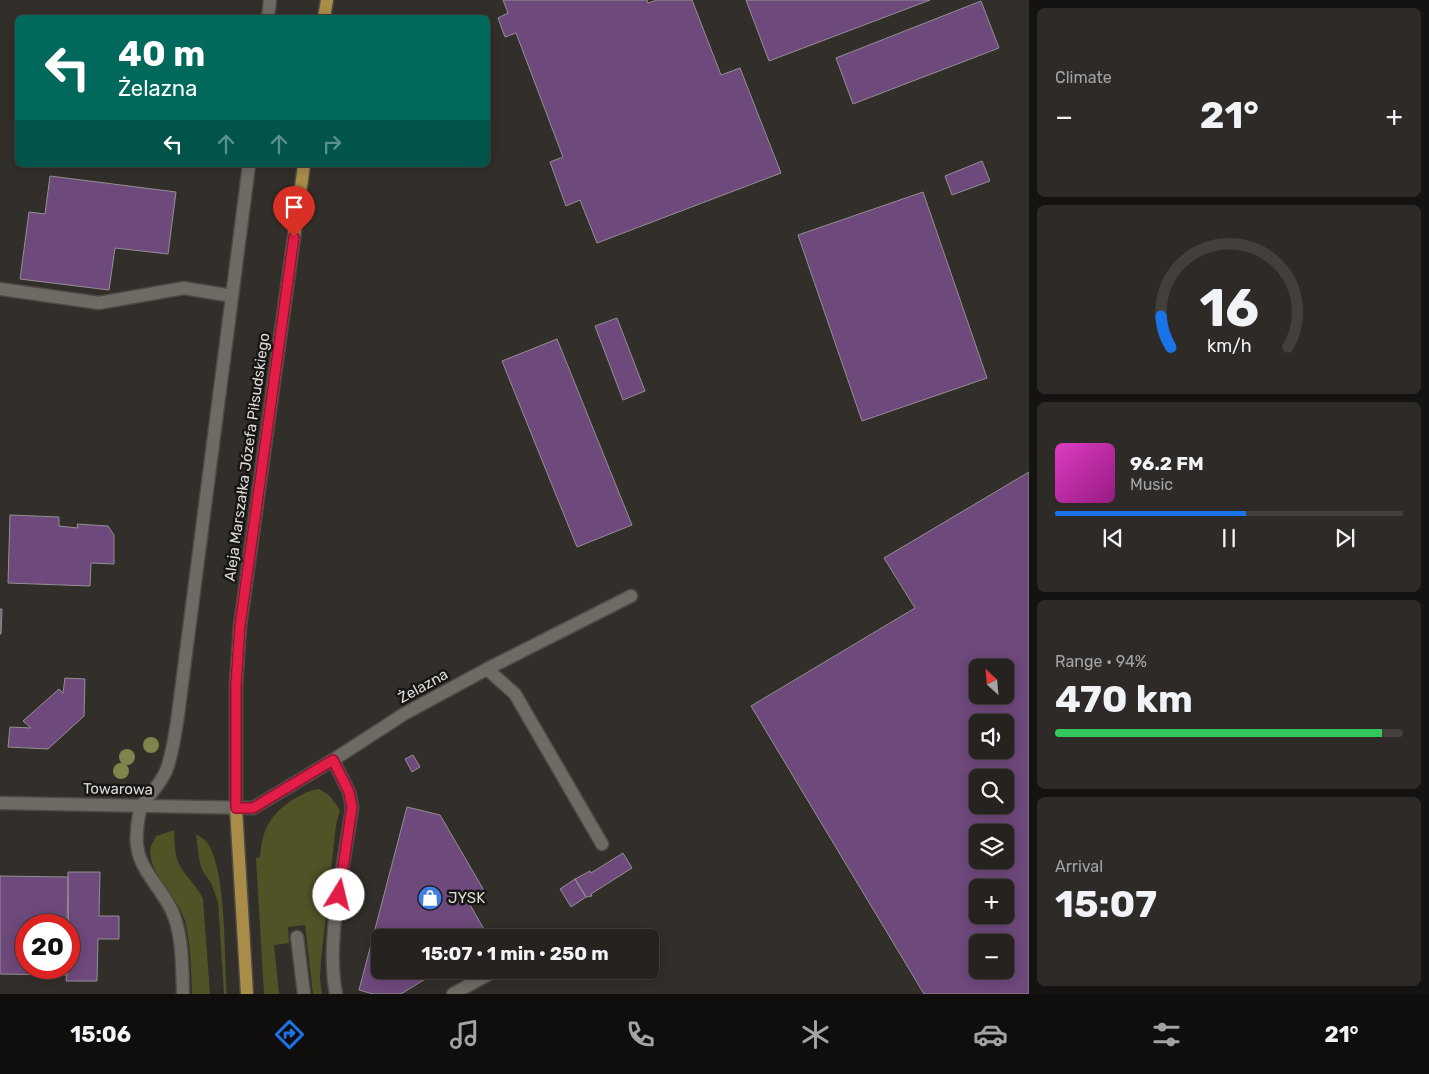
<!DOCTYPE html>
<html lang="en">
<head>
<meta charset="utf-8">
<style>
  :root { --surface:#26221f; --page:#2e2a28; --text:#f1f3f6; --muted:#a4a4a4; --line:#423f3d; --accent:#1a73e8 }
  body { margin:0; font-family:Rubik,sans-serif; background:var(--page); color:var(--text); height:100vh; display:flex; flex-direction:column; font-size:19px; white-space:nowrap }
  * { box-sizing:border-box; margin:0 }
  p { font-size:16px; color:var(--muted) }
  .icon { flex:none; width:28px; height:28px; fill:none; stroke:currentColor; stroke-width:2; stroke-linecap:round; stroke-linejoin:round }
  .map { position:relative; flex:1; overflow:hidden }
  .details { display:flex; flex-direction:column; gap:8px; padding:8px; background:#151311; width:400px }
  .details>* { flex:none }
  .hud { position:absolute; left:15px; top:15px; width:475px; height:152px; border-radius:8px; box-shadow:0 2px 12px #0003,0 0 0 1px var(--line); background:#00695c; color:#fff; overflow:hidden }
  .needle { width:32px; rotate:334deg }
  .controls { position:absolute; left:969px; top:659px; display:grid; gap:10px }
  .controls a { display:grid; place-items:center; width:45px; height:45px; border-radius:8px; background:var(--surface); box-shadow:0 2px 12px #0003,0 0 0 1px var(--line); font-size:25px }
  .speed { position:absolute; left:15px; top:914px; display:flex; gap:10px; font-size:25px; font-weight:700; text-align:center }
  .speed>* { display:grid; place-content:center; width:65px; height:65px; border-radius:50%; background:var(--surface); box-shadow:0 2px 12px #0003,0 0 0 1px var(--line); line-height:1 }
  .speed .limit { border:8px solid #d22; background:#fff; color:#111 }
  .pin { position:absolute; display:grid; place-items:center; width:42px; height:42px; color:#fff; margin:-51px -21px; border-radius:50% 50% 50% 0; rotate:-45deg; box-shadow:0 0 5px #0007 }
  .pin .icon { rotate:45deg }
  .me { position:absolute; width:55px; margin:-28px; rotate:9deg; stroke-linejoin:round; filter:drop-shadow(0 0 4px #0008) }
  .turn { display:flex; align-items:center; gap:18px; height:105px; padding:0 20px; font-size:22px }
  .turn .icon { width:65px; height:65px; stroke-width:2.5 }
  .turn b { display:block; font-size:35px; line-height:42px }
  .lanes { display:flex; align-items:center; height:48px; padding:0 20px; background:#0003; justify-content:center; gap:25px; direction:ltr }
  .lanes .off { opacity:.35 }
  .big { font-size:38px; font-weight:700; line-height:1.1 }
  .details .widget { flex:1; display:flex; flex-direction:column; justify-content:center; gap:8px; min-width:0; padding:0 18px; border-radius:8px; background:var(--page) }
  .details .dial { align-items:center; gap:0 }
  .dial svg { height:130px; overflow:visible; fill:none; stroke:var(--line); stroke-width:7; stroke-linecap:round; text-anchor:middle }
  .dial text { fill:var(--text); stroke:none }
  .song { display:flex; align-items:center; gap:15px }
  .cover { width:60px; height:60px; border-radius:8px; background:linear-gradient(135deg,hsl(310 70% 55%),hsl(310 70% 35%)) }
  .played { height:5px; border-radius:2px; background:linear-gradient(90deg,var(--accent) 55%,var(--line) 55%) }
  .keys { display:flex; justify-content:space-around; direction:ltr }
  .heat { display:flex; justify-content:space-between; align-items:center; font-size:28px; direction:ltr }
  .charge { height:8px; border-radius:4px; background:linear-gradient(90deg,#34c759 94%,var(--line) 0) }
  .trip { position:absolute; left:371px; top:929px; width:288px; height:50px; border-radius:8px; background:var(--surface); box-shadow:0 2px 12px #0003,0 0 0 1px var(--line); font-weight:700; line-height:50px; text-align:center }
  .dock { display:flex; height:80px; justify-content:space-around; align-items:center; background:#0f0e0c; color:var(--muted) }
  .dock .icon { width:35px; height:35px }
  .dock .active { color:var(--accent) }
  .dock b { font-size:22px; color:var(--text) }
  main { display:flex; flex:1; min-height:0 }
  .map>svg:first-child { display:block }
  .green { fill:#505326 }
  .building { fill:#6e497c; stroke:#948f95; fill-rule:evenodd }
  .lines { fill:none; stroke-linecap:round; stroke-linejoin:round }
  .minor-casing { stroke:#4d4945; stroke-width:15 }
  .major-casing { stroke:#4d4945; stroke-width:15 }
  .minor { stroke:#6f6a64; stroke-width:12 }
  .major { stroke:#aa8c49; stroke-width:12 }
  .tree { fill:#81834c }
  .route-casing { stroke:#92132f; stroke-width:12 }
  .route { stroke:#e11d48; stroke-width:9 }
  .labels { text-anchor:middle; stroke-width:5; stroke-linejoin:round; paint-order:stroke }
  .street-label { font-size:15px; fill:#dedbd8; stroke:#181614 }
  .poi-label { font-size:15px; fill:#dedbd8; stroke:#181614; text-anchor:start }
</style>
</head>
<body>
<main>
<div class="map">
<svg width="1029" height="994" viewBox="0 0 1029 994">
  <rect width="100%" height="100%" fill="#322e29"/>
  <path class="green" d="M319 789 330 796 340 810 336 825 321 960 320 979 322 994H313L305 925 288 927 289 943 274 945 279 994H264L256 858 260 857C262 830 270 814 294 799 303 794 309 790 319 789Z
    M174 830C175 841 174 856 180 866 187 878 197 886 203 899L210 994H192C191 970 191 945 185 921 179 898 144 869 151 846 152 843 155 839 156 836Z
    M196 834C199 836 203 838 206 841 227 867 224 958 227 994H224L218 902 211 883 202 870 199 859Z"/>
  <path class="building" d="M503 0H647L648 3 657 0H692L721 75 740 68 781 173 597 243 580 200 566 206 550 162 563 157 516 33 505 37 498 18 508 13Z
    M746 0H930L769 61Z
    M981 1 999 48 853 104 836 58Z
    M982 161 990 181 952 195 945 176Z
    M50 176 176 192 168 254 115 248 109 290 20 279 29 212 45 214Z
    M923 192 987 378 862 421 798 235Z
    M617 318 645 391 623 400 595 326Z
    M557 339 632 525 577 547 502 361Z
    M1029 472V994H924L751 706 915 608 884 558ZM978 668H1005V695H978ZM978 722H1005V750H978ZM978 778H1005V805H978ZM978 832H1005V860H978ZM978 888H1005V915H978ZM978 942H1005V970H978Z
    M10 515 59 517V526L78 528 77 524 108 526 114 535V564L91 563 90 586 8 583Z
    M0 609H2L1 634H0Z
    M65 678 85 679 84 716 48 749 8 747 10 727 31 728 23 721 59 689 63 693Z
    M413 755 420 767 412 772 405 759Z
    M407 807 440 815 486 894 469 903 489 938H380V970H440L401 994H373L359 990Z
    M623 853 632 868 591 894 592 896 586 897 575 879 590 871 591 873Z
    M68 872H100L99 916H119V939H98L97 981H66L67 968H69Z
    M0 876 68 877 67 925H26V968H67V975L0 974Z
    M575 879 586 897 571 907 560 889Z"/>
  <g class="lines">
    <defs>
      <path id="minor" d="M268 18 270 0
        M0 289 99 303 184 288 232 296
        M487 669 515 694 602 844
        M333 760 349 792 352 807C345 864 325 938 336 994
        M0 803 253 808 333 760 404 714 487 669 631 596
        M297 937 304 994
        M183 994C182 966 183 936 172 911 159 883 133 866 137 832 137 825 139 812 142 806 149 794 160 785 166 771 173 753 175 734 178 715L249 165
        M453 994 496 970"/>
      <path id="major" d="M324 18 327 0
        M247 994 236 808V684L240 626 304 165"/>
    </defs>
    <use href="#minor" class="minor-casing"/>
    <use href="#major" class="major-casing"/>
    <use href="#minor" class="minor"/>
    <use href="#major" class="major"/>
  </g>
  <g class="tree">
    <circle cx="151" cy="745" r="8"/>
    <circle cx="127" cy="757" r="8"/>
    <circle cx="121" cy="771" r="8"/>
  </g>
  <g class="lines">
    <defs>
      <path id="route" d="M294 237 240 626 236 684V808H253L333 760 349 792 352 807 339 895"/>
    </defs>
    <use href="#route" class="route-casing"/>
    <use href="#route" class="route"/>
  </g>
  <defs>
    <symbol id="shop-disc" viewBox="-11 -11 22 22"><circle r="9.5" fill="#3f7fe0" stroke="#181614"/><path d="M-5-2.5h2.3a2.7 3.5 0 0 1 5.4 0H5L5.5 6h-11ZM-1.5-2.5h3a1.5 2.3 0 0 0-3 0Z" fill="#fff"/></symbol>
  </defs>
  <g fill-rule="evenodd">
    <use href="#shop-disc" x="416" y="884" width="28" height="28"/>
  </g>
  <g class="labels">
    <g class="street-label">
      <text transform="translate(247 457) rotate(-82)" y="5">Aleja Marszałka Józefa Piłsudskiego</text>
      <text transform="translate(423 686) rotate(-29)" y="5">Żelazna</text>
      <text transform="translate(118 789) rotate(1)" y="5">Towarowa</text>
    </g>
    <g class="poi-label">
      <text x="448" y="903">JYSK</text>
    </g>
  </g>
</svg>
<div class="controls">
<a><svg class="needle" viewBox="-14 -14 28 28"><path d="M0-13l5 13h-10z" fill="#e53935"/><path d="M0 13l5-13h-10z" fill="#a4a4a4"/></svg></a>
<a><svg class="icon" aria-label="sound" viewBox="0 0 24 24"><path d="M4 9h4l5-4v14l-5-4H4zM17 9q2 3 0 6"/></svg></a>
<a><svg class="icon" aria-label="search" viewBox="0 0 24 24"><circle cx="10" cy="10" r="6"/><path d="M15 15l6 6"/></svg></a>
<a><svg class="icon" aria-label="layers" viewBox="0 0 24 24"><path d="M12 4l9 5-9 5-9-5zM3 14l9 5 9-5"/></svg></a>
<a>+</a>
<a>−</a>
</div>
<div class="speed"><div class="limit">20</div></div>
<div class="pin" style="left:294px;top:237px;background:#d93025"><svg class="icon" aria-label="arrive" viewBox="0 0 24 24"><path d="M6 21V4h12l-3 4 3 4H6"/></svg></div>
<svg class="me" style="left:339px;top:895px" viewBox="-20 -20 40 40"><circle r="19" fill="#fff"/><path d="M0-13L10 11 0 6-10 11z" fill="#e11d48"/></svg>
<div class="trip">15:07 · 1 min · 250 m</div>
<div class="hud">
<div class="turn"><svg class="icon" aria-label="left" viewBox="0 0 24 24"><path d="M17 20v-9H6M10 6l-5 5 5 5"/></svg><div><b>40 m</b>Żelazna</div></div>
<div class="lanes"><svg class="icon" aria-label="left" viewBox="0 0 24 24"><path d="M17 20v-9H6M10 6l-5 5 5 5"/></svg><svg class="icon off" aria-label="ahead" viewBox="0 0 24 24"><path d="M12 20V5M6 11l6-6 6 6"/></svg><svg class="icon off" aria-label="ahead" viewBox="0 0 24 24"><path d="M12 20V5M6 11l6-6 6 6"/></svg><svg class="icon off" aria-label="right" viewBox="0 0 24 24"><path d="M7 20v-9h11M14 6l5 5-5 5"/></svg></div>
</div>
</div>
<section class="details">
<div class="widget"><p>Climate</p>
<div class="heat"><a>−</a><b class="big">21°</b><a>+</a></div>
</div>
<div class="widget dial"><svg viewBox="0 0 100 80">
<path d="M14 69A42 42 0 1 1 86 69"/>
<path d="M14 69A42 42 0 0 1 8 50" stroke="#1a73e8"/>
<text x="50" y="56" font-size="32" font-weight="700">16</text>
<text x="50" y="72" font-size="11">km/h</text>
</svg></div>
<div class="widget">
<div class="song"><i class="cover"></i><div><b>96.2 FM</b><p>Music</p></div></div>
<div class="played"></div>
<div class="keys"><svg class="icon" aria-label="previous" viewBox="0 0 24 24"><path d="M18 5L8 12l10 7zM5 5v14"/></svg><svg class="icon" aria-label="pause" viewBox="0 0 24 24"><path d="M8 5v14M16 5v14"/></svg><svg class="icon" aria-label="next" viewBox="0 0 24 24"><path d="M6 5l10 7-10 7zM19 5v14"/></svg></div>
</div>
<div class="widget"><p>Range · 94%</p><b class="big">470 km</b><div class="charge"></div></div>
<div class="widget"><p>Arrival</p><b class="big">15:07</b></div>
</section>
</main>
<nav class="dock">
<b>15:06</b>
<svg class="icon active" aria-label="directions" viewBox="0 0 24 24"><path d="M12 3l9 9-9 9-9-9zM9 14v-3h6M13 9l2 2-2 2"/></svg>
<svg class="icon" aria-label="music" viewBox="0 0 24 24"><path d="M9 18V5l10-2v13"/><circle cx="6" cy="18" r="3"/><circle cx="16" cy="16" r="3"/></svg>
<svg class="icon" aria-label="phone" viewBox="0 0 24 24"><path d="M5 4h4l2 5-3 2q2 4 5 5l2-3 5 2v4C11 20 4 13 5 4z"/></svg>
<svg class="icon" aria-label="climate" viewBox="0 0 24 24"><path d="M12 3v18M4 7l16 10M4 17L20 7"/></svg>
<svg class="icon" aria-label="car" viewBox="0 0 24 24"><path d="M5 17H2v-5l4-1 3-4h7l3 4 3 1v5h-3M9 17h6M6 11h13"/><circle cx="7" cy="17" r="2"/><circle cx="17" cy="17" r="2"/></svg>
<svg class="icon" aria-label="filters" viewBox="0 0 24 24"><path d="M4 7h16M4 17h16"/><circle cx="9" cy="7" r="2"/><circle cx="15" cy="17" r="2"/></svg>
<b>21°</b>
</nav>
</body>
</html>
